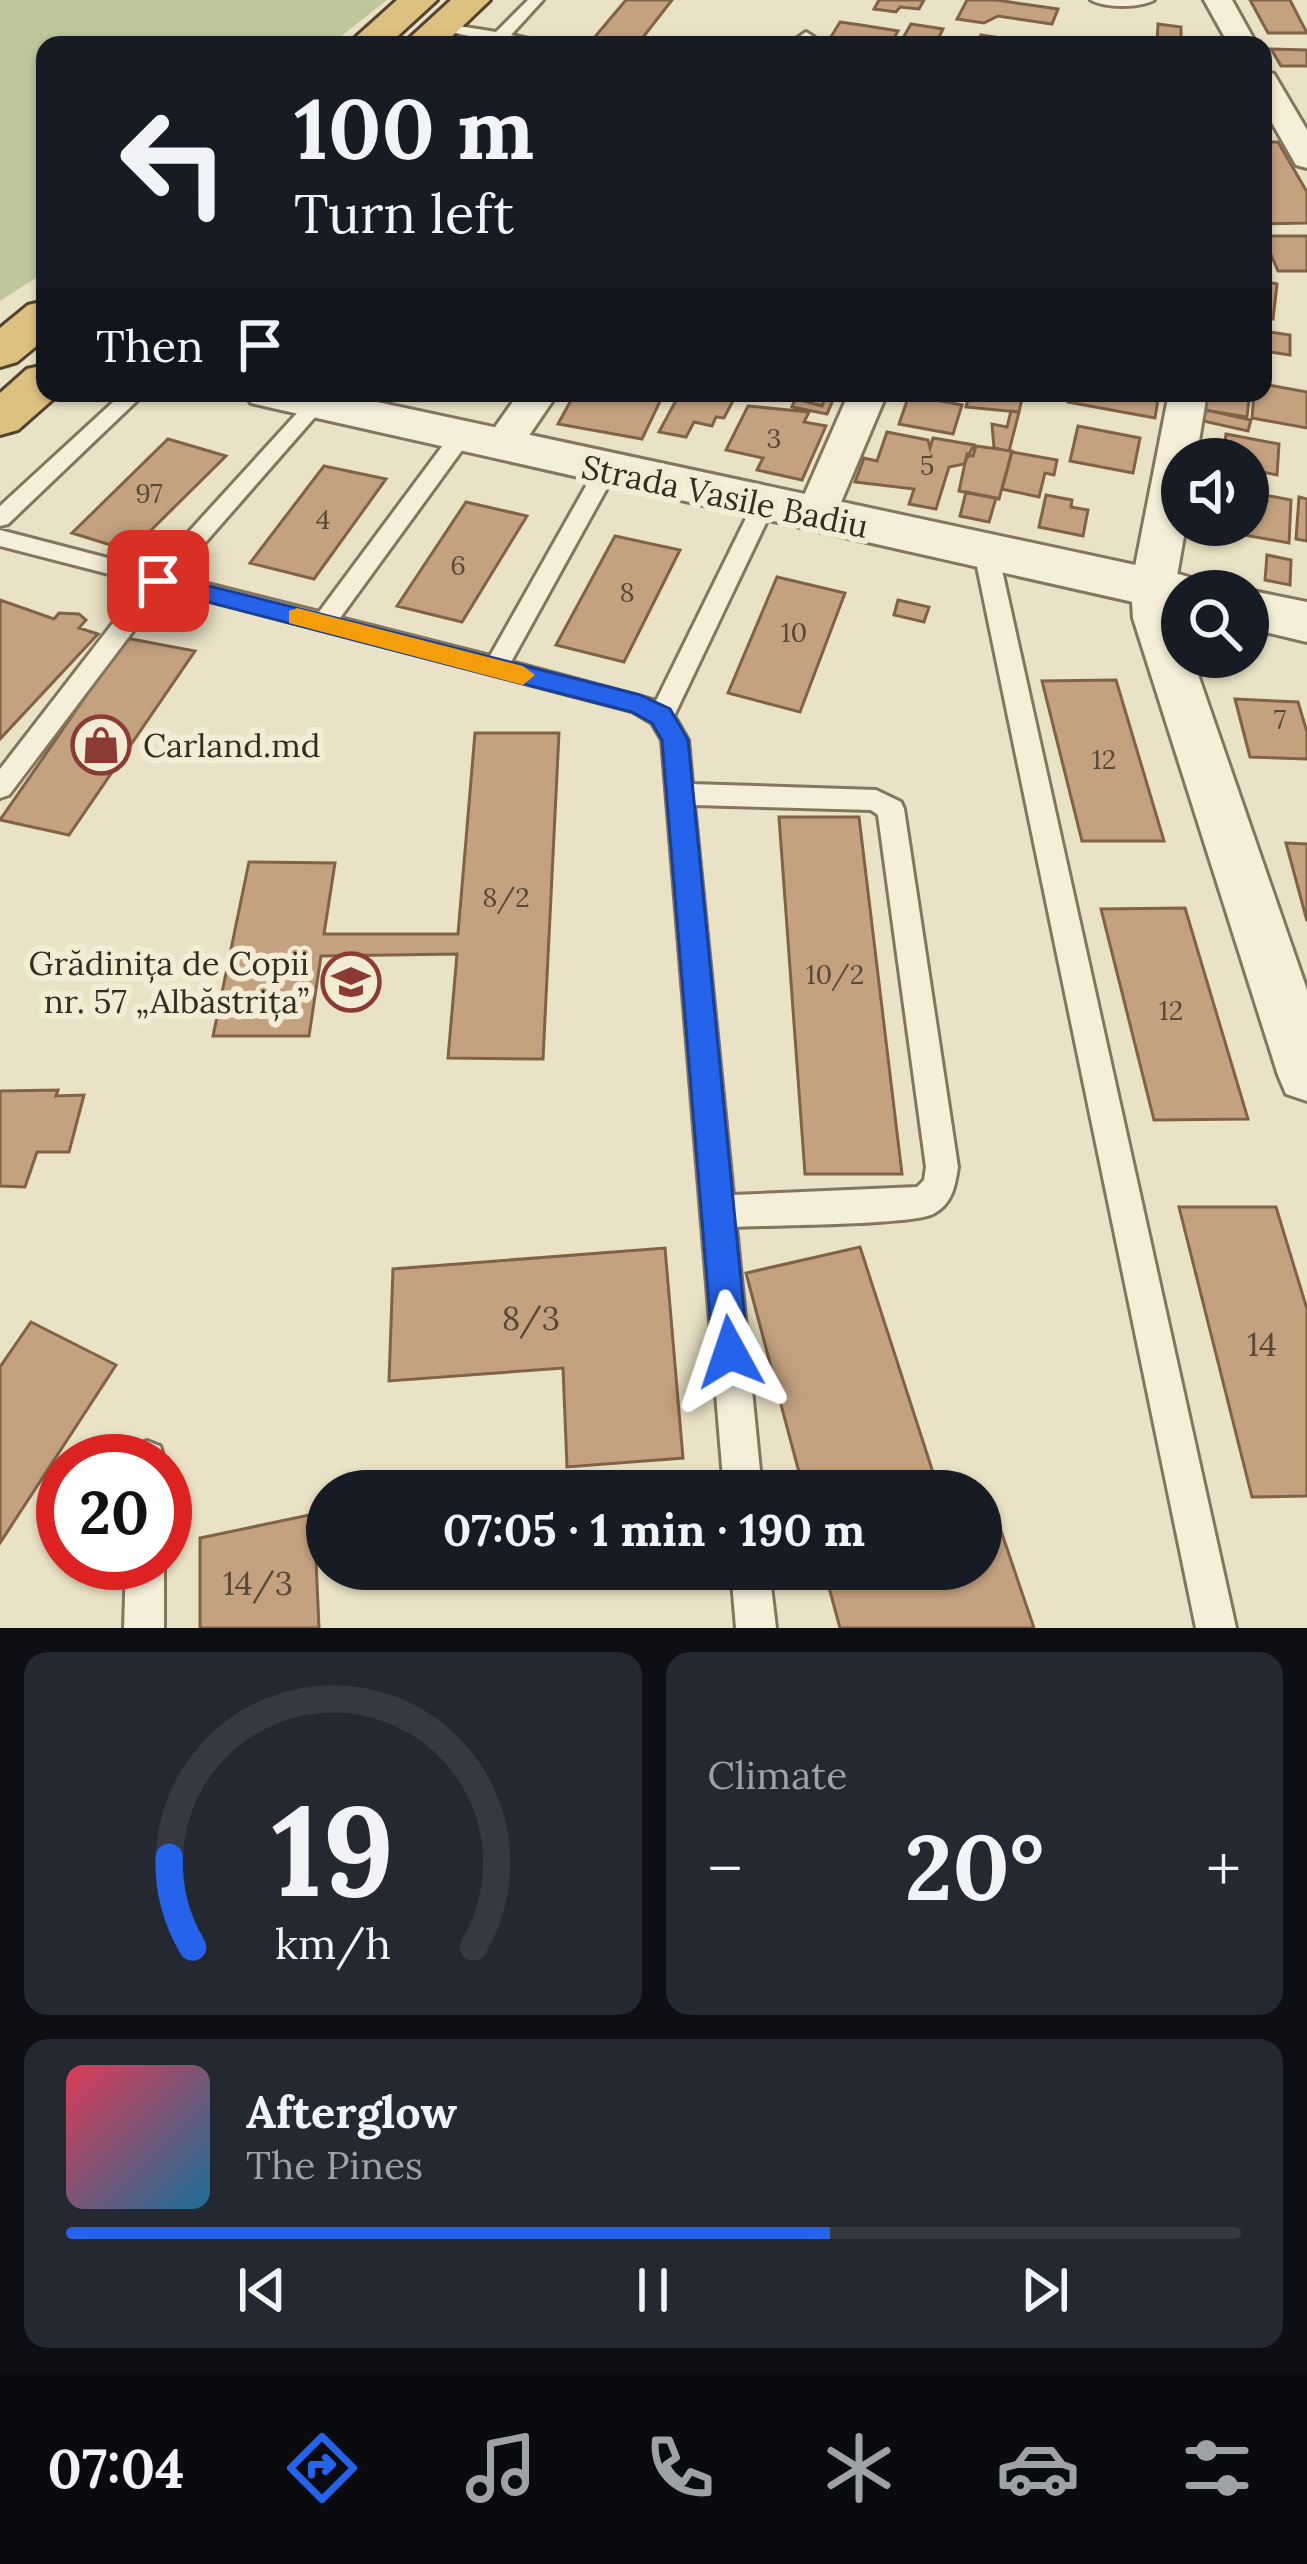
<!DOCTYPE html>
<html lang="en">
<head>
<meta charset="utf-8">
<style>
  :root { --surface:#171b24; --page:#242831; --text:#f1f3f6; --muted:#9ea1a6; --line:#363941; --accent:#2563eb }
  body { margin:0; font-family:Lora,serif; background:var(--page); color:var(--text); height:100vh; display:flex; flex-direction:column; font-size:45px; white-space:nowrap }
  * { box-sizing:border-box; margin:0 }
  p { font-size:39px; color:var(--muted) }
  .icon { flex:none; width:66px; height:66px; fill:none; stroke:currentColor; stroke-width:2; stroke-linecap:round; stroke-linejoin:round }
  .map { position:relative; height:1628px; overflow:hidden }
  .side { display:flex; flex-direction:column; gap:24px; padding:24px; background:#0d0f14; flex:1 }
  .side>* { flex:none }
  .banner { position:absolute; left:36px; top:36px; width:1236px; height:366px; border-radius:24px; box-shadow:0 3px 9px #0004; background:#171b24; color:var(--text); overflow:hidden }
  .tools { position:absolute; left:1161px; top:438px; display:grid; gap:24px }
  .tools a { display:grid; place-items:center; width:108px; height:108px; border-radius:50%; background:var(--surface); box-shadow:0 3px 9px #0004; font-size:60px }
  .speed { position:absolute; left:36px; top:1434px; display:flex; gap:24px; font-size:60px; font-weight:700; text-align:center }
  .speed>* { display:grid; place-content:center; width:156px; height:156px; border-radius:50%; background:var(--surface); box-shadow:0 3px 9px #0004; line-height:1 }
  .speed .limit { border:18px solid #d22; background:#fff; color:#111 }
  .pin { position:absolute; display:grid; place-items:center; width:102px; height:102px; color:#fff; margin:-51px; border-radius:24px; box-shadow:0 6px 18px #0006 }
  .me { position:absolute; width:132px; margin:-66px; rotate:355deg; stroke-linejoin:round; filter:drop-shadow(0 0 9px #0008) }
  .turn { display:flex; align-items:center; gap:42px; height:252px; padding:0 60px; font-size:54px }
  .turn .icon { width:156px; height:156px; stroke-width:2.5 }
  .turn b { display:block; font-size:84px; line-height:102px }
  .then { display:flex; align-items:center; height:114px; padding:0 60px; background:#0003; gap:24px; font-size:45px }
  .big { font-size:90px; font-weight:700; line-height:1.1 }
  .side .card { flex:1; display:flex; flex-direction:column; justify-content:center; gap:18px; min-width:0; padding:0 42px; border-radius:24px; background:var(--page) }
  .side .dial { align-items:center; gap:0 }
  .dial svg { height:312px; overflow:visible; fill:none; stroke:var(--line); stroke-width:7; stroke-linecap:round; text-anchor:middle }
  .dial text { fill:var(--text); stroke:none }
  .song { display:flex; align-items:center; gap:36px }
  .cover { width:144px; height:144px; border-radius:18px; background:linear-gradient(135deg,hsl(350 70% 55%),hsl(200 70% 35%)) }
  .played { height:12px; border-radius:6px; background:linear-gradient(90deg,var(--accent) 65%,var(--line) 65%) }
  .keys { display:flex; justify-content:space-around; direction:ltr }
  .heat { display:flex; justify-content:space-between; align-items:center; font-size:66px; direction:ltr }
  .side .tiles { flex:1; display:grid; gap:24px; grid-template-columns:1fr 1fr }
  .card:last-child { grid-column:span 2 }
  .trip { position:absolute; left:306px; top:1470px; width:696px; height:120px; border-radius:60px; background:var(--surface); box-shadow:0 3px 9px #0004; font-weight:700; line-height:120px; text-align:center }
  .tab-bar { display:flex; height:192px; justify-content:space-around; align-items:center; background:#090b0e; color:var(--muted) }
  .tab-bar .icon { width:84px; height:84px }
  .tab-bar .current { color:var(--accent) }
  .tab-bar b { font-size:54px; color:var(--text) }
  .map>svg:first-child { display:block }
  .green { fill:#bec79b }
  .building { fill:#c4a280; stroke:#806246; stroke-width:3 }
  .lines { fill:none; stroke-linecap:round; stroke-linejoin:round }
  .service-casing { stroke:#83755e; stroke-width:6 }
  .minor-casing { stroke:#83755e; stroke-width:6 }
  .tertiary-casing { stroke:#83755e; stroke-width:6 }
  .trunk-casing { stroke:#524331; stroke-width:6 }
  .service { fill:#f5efd9; fill-rule:evenodd }
  .minor { fill:#f5efd9; fill-rule:evenodd }
  .tertiary { fill:#f5efd9; fill-rule:evenodd }
  .trunk { fill:#dcc181; fill-rule:evenodd }
  .route { fill:#2563eb; stroke:#184099; stroke-width:3 }
  .slow { fill:#f59e0b }
  .labels { text-anchor:middle; stroke-width:12; stroke-linejoin:round; paint-order:stroke }
  .number-label { font-size:27px; fill:#594a38 }
  .street-label { font-size:33px; fill:#352c20; stroke:#f2ecd5 }
  .poi-label { font-size:33px; fill:#352c20; stroke:#f2ecd5; text-anchor:start }
  .near-number-label { font-size:33px; fill:#594a38 }
</style>
</head>
<body>
<div class="map">
<svg width="1307" height="1628" viewBox="0 0 1307 1628">
  <rect width="100%" height="100%" fill="#eae2c6"/>
  <path class="green" d="M0 0H387L330 45H45V272L0 301Z"/>
  <path class="building" d="M626 0H672L637 45H588Z
    M879 0H924L919 9 900 7 896 12 874 9Z
    M967 0H996L1058 9 1052 24 998 16 984 23 957 19Z
    M1250 0H1290L1307 33H1268Z
    M840 22 861 25 898 31 890 45H826Z
    M911 24 943 29 936 43 943 45H899Z
    M1158 24 1181 27V45L1157 44Z
    M981 35 1049 45H977Z
    M1271 49 1307 50V66H1281Z
    M1263 142H1278L1307 192V223L1263 224Z
    M1263 236H1307V271H1278Z
    M1263 281 1277 284 1273 319 1263 317Z
    M1263 331 1290 335V355L1263 351Z
    M1263 384 1307 392V428L1252 418 1254 393H1263Z
    M575 393H664L642 439 558 424Z
    M680 393H717L735 397 724 418 716 417 712 426 694 422 686 437 659 432Z
    M774 393H827L822 406Z
    M798 393H836L827 414 792 407Z
    M1070 393H1159L1155 418 1068 402Z
    M1206 393 1249 400 1247 417 1204 410Z
    M960 394V393L1023 394 1019 412 966 407 969 396Z
    M909 395 962 405 953 434 899 424Z
    M748 406 809 412 804 422 826 426 802 480 757 470 763 458 726 450Z
    M1206 410 1251 420 1248 431 1203 421Z
    M1011 411 1019 412 1009 451 994 448 992 424 1007 427Z
    M1078 426 1140 438 1133 473 1070 461Z
    M887 432 928 440 930 448 933 438 974 445 964 464 949 467 936 509 909 504 914 489 855 482 864 458 877 461Z
    M1226 434 1279 444 1277 475 1248 469V459H1223Z
    M168 439 226 456 130 551 72 533Z
    M976 446 1012 451 999 499 959 491 967 454 973 456Z
    M1012 452 1057 460 1054 475 1045 473 1039 497 1002 489Z
    M324 466 386 479 314 579 250 563Z
    M966 492 996 498 989 522 960 516Z
    M1248 492 1291 500 1289 543 1239 534V528L1226 525H1248Z
    M1046 495 1072 500 1071 507 1088 510 1083 536 1039 527Z
    M1299 497 1307 499V541L1296 539Z
    M466 502 527 516 462 622 397 606Z
    M615 536 680 550 624 662 556 645Z
    M1267 555 1291 560 1290 585 1265 580Z
    M777 577 845 593 800 712 728 693Z
    M0 600 54 619 59 613 79 614 86 620 79 628 98 634 0 739Z
    M898 600 929 607 924 622 894 615Z
    M126 638 195 651 69 835 0 820Z
    M1116 680 1164 841H1082L1042 681Z
    M1235 699 1298 702 1307 732V759L1250 757Z
    M475 733H559L543 1059 448 1058 457 954 321 956 309 1036H213L249 862 335 863 324 934H458Z
    M779 817H859L902 1174H805Z
    M1286 843 1307 844V921Z
    M1185 908 1248 1119 1154 1120 1101 909Z
    M58 1090 56 1096 84 1095 69 1152H37L25 1187 0 1186V1091Z
    M1179 1207H1276L1307 1309V1496L1252 1497Z
    M860 1247 939 1491H804L746 1273Z
    M665 1248 683 1458 567 1467 563 1368 389 1381 393 1269Z
    M31 1322 116 1365 0 1543V1367Z
    M314 1514 319 1628H200V1538Z
    M1000 1528 1034 1628H840L824 1569H981V1533Z"/>
  <g class="lines">
    <defs>
      <path id="service" d="M528 0H543L511 35 555 45H484L488 40 432 28 440 23 496 32Z
        M1091 0H1154C1140 8 1105 8 1091 0Z
        M806 32 814 37 805 45H787Z
        M123 393H145L8 524 0 526V506Z
        M316 398 326 404 323 408 176 576 319 612 452 433 460 431 471 438 340 618 490 656 595 470 606 463 617 470 511 662 656 701 753 504 764 497 772 499 775 504 674 716 688 740 692 784 876 790 901 802 904 809 958 1167C955 1187 952 1204 933 1214 914 1225 768 1225 736 1227L762 1491H724L662 740 652 723 632 711 165 589 9 795 0 798V769L144 583 0 546V530L154 570 309 400ZM694 805 871 810 878 815 926 1167 924 1180 917 1187 733 1195Z
        M986 544 998 552 1236 1628H1196L974 552Z
        M147 1441 160 1446 165 1462 129 1461 134 1446Z
        M126 1563H164V1628H124Z
        M731 1569H769L776 1628H736Z"/>
      <path id="minor" d="M1204 0H1232L1257 45H1229Z
        M1263 71 1274 74 1307 130V168L1296 165 1263 107Z
        M519 393H558L515 456H487L481 447Z
        M849 393H887L831 526H801L795 516Z
        M1169 393H1207L1196 459H1182L1186 525 1175 587 1182 657H1192L1307 990V1101L1286 1094 1278 1075 1133 618 1131 587Z"/>
      <path id="tertiary" d="M244 393H335L1182 575 1202 581 1208 591H1182V613L268 407 251 403Z
        M1248 590 1307 602V642L1248 628V591H1243Z"/>
      <path id="trunk" d="M397 0H437L388 45H347Z
        M451 0H490L443 45H402Z
        M45 301V339L17 362 0 367V328L28 305Z
        M45 365V393H60L18 430 0 435V393L27 369Z"/>
    </defs>
    <use href="#service" class="service-casing"/>
    <use href="#minor" class="minor-casing"/>
    <use href="#tertiary" class="tertiary-casing"/>
    <use href="#trunk" class="trunk-casing"/>
    <use href="#service" class="service"/>
    <use href="#minor" class="minor"/>
    <use href="#tertiary" class="tertiary"/>
    <use href="#trunk" class="trunk"/>
  </g>
  <path class="route" d="M158 573 640 695 670 709 688 740 748 1352 743 1364 730 1369 718 1364 713 1352 662 740 652 723 632 712 150 587 146 581Z"/>
  <path class="slow" d="M297 608 523 666 535 675 523 685 289 623V611Z"/>
  <defs>
    <symbol id="shop-ring" viewBox="-11 -11 22 22"><circle r="9.5" fill="#f2ecd5" stroke="#8c3b34" stroke-width="1.5"/><path d="M-5-2.5h2.3a2.7 3.5 0 0 1 5.4 0H5L5.5 6h-11ZM-1.5-2.5h3a1.5 2.3 0 0 0-3 0Z" fill="#8c3b34"/></symbol>
    <symbol id="school-ring" viewBox="-11 -11 22 22"><circle r="9.5" fill="#f2ecd5" stroke="#8c3b34" stroke-width="1.5"/><path d="M0-5L7-2L0 1L-7-2ZM-4 1L0 2.5L4 1V4Q0 6-4 4Z" fill="#8c3b34"/></symbol>
  </defs>
  <g fill-rule="evenodd">
    <use href="#shop-ring" x="68" y="712" width="66" height="66"/>
    <use href="#school-ring" x="318" y="949" width="66" height="66"/>
  </g>
  <g class="labels">
    <g class="number-label">
      <text x="774" y="448">3</text>
      <text x="927" y="475">5</text>
      <text x="149" y="503">97</text>
      <text x="323" y="529">4</text>
      <text x="458" y="575">6</text>
      <text x="627" y="602">8</text>
      <text x="794" y="642">10</text>
      <text x="1280" y="729">7</text>
      <text x="1104" y="769">12</text>
      <text x="506" y="907">8/2</text>
      <text x="835" y="984">10/2</text>
      <text x="1171" y="1020">12</text>
    </g>
    <g class="street-label">
      <text transform="translate(725 496) rotate(12)" y="12">Strada Vasile Badiu</text>
    </g>
    <g class="poi-label">
      <text x="143" y="757">Carland.md</text>
      <text x="309" y="975" text-anchor="end">Grădinița de Copii<tspan x="309" dy="38">nr. 57 „Albăstrița”</tspan></text>
    </g>
    <g class="near-number-label">
      <text x="531" y="1330">8/3</text>
      <text x="1262" y="1356">14</text>
      <text x="258" y="1595">14/3</text>
    </g>
  </g>
</svg>
<div class="tools">
<a><svg class="icon" aria-label="sound" viewBox="0 0 24 24"><path d="M4 9h4l5-4v14l-5-4H4zM17 9q2 3 0 6"/></svg></a>
<a><svg class="icon" aria-label="search" viewBox="0 0 24 24"><circle cx="10" cy="10" r="6"/><path d="M15 15l6 6"/></svg></a>
</div>
<div class="speed"><div class="limit">20</div></div>
<div class="pin" style="left:158px;top:581px;background:#d93025"><svg class="icon" aria-label="arrive" viewBox="0 0 24 24"><path d="M6 21V4h12l-3 4 3 4H6"/></svg></div>
<svg class="me" style="left:730px;top:1352px" viewBox="-20 -20 40 40"><path d="M0-17L14 15 0 8-14 15z" fill="#2563eb" stroke="#fff" stroke-width="4"/></svg>
<div class="trip">07:05 · 1 min · 190 m</div>
<div class="banner">
<div class="turn"><svg class="icon" aria-label="left" viewBox="0 0 24 24"><path d="M17 20v-9H6M10 6l-5 5 5 5"/></svg><div><b>100 m</b>Turn left</div></div>
<div class="then">Then<svg class="icon" aria-label="arrive" viewBox="0 0 24 24"><path d="M6 21V4h12l-3 4 3 4H6"/></svg></div>
</div>
</div>
<section class="side">
<div class="tiles">
<div class="card dial"><svg viewBox="0 0 100 80">
<path d="M14 69A42 42 0 1 1 86 69"/>
<path d="M14 69A42 42 0 0 1 8 46" stroke="#2563eb"/>
<text x="50" y="56" font-size="32" font-weight="700">19</text>
<text x="50" y="72" font-size="11">km/h</text>
</svg></div>
<div class="card"><p>Climate</p>
<div class="heat"><a>−</a><b class="big">20°</b><a>+</a></div>
</div>
<div class="card">
<div class="song"><i class="cover"></i><div><b>Afterglow</b><p>The Pines</p></div></div>
<div class="played"></div>
<div class="keys"><svg class="icon" aria-label="previous" viewBox="0 0 24 24"><path d="M18 5L8 12l10 7zM5 5v14"/></svg><svg class="icon" aria-label="pause" viewBox="0 0 24 24"><path d="M8 5v14M16 5v14"/></svg><svg class="icon" aria-label="next" viewBox="0 0 24 24"><path d="M6 5l10 7-10 7zM19 5v14"/></svg></div>
</div>
</div>
</section>
<nav class="tab-bar">
<b>07:04</b>
<svg class="icon current" aria-label="directions" viewBox="0 0 24 24"><path d="M12 3l9 9-9 9-9-9zM9 14v-3h6M13 9l2 2-2 2"/></svg>
<svg class="icon" aria-label="music" viewBox="0 0 24 24"><path d="M9 18V5l10-2v13"/><circle cx="6" cy="18" r="3"/><circle cx="16" cy="16" r="3"/></svg>
<svg class="icon" aria-label="phone" viewBox="0 0 24 24"><path d="M5 4h4l2 5-3 2q2 4 5 5l2-3 5 2v4C11 20 4 13 5 4z"/></svg>
<svg class="icon" aria-label="climate" viewBox="0 0 24 24"><path d="M12 3v18M4 7l16 10M4 17L20 7"/></svg>
<svg class="icon" aria-label="car" viewBox="0 0 24 24"><path d="M5 17H2v-5l4-1 3-4h7l3 4 3 1v5h-3M9 17h6M6 11h13"/><circle cx="7" cy="17" r="2"/><circle cx="17" cy="17" r="2"/></svg>
<svg class="icon" aria-label="filters" viewBox="0 0 24 24"><path d="M4 7h16M4 17h16"/><circle cx="9" cy="7" r="2"/><circle cx="15" cy="17" r="2"/></svg>
</nav>
</body>
</html>
